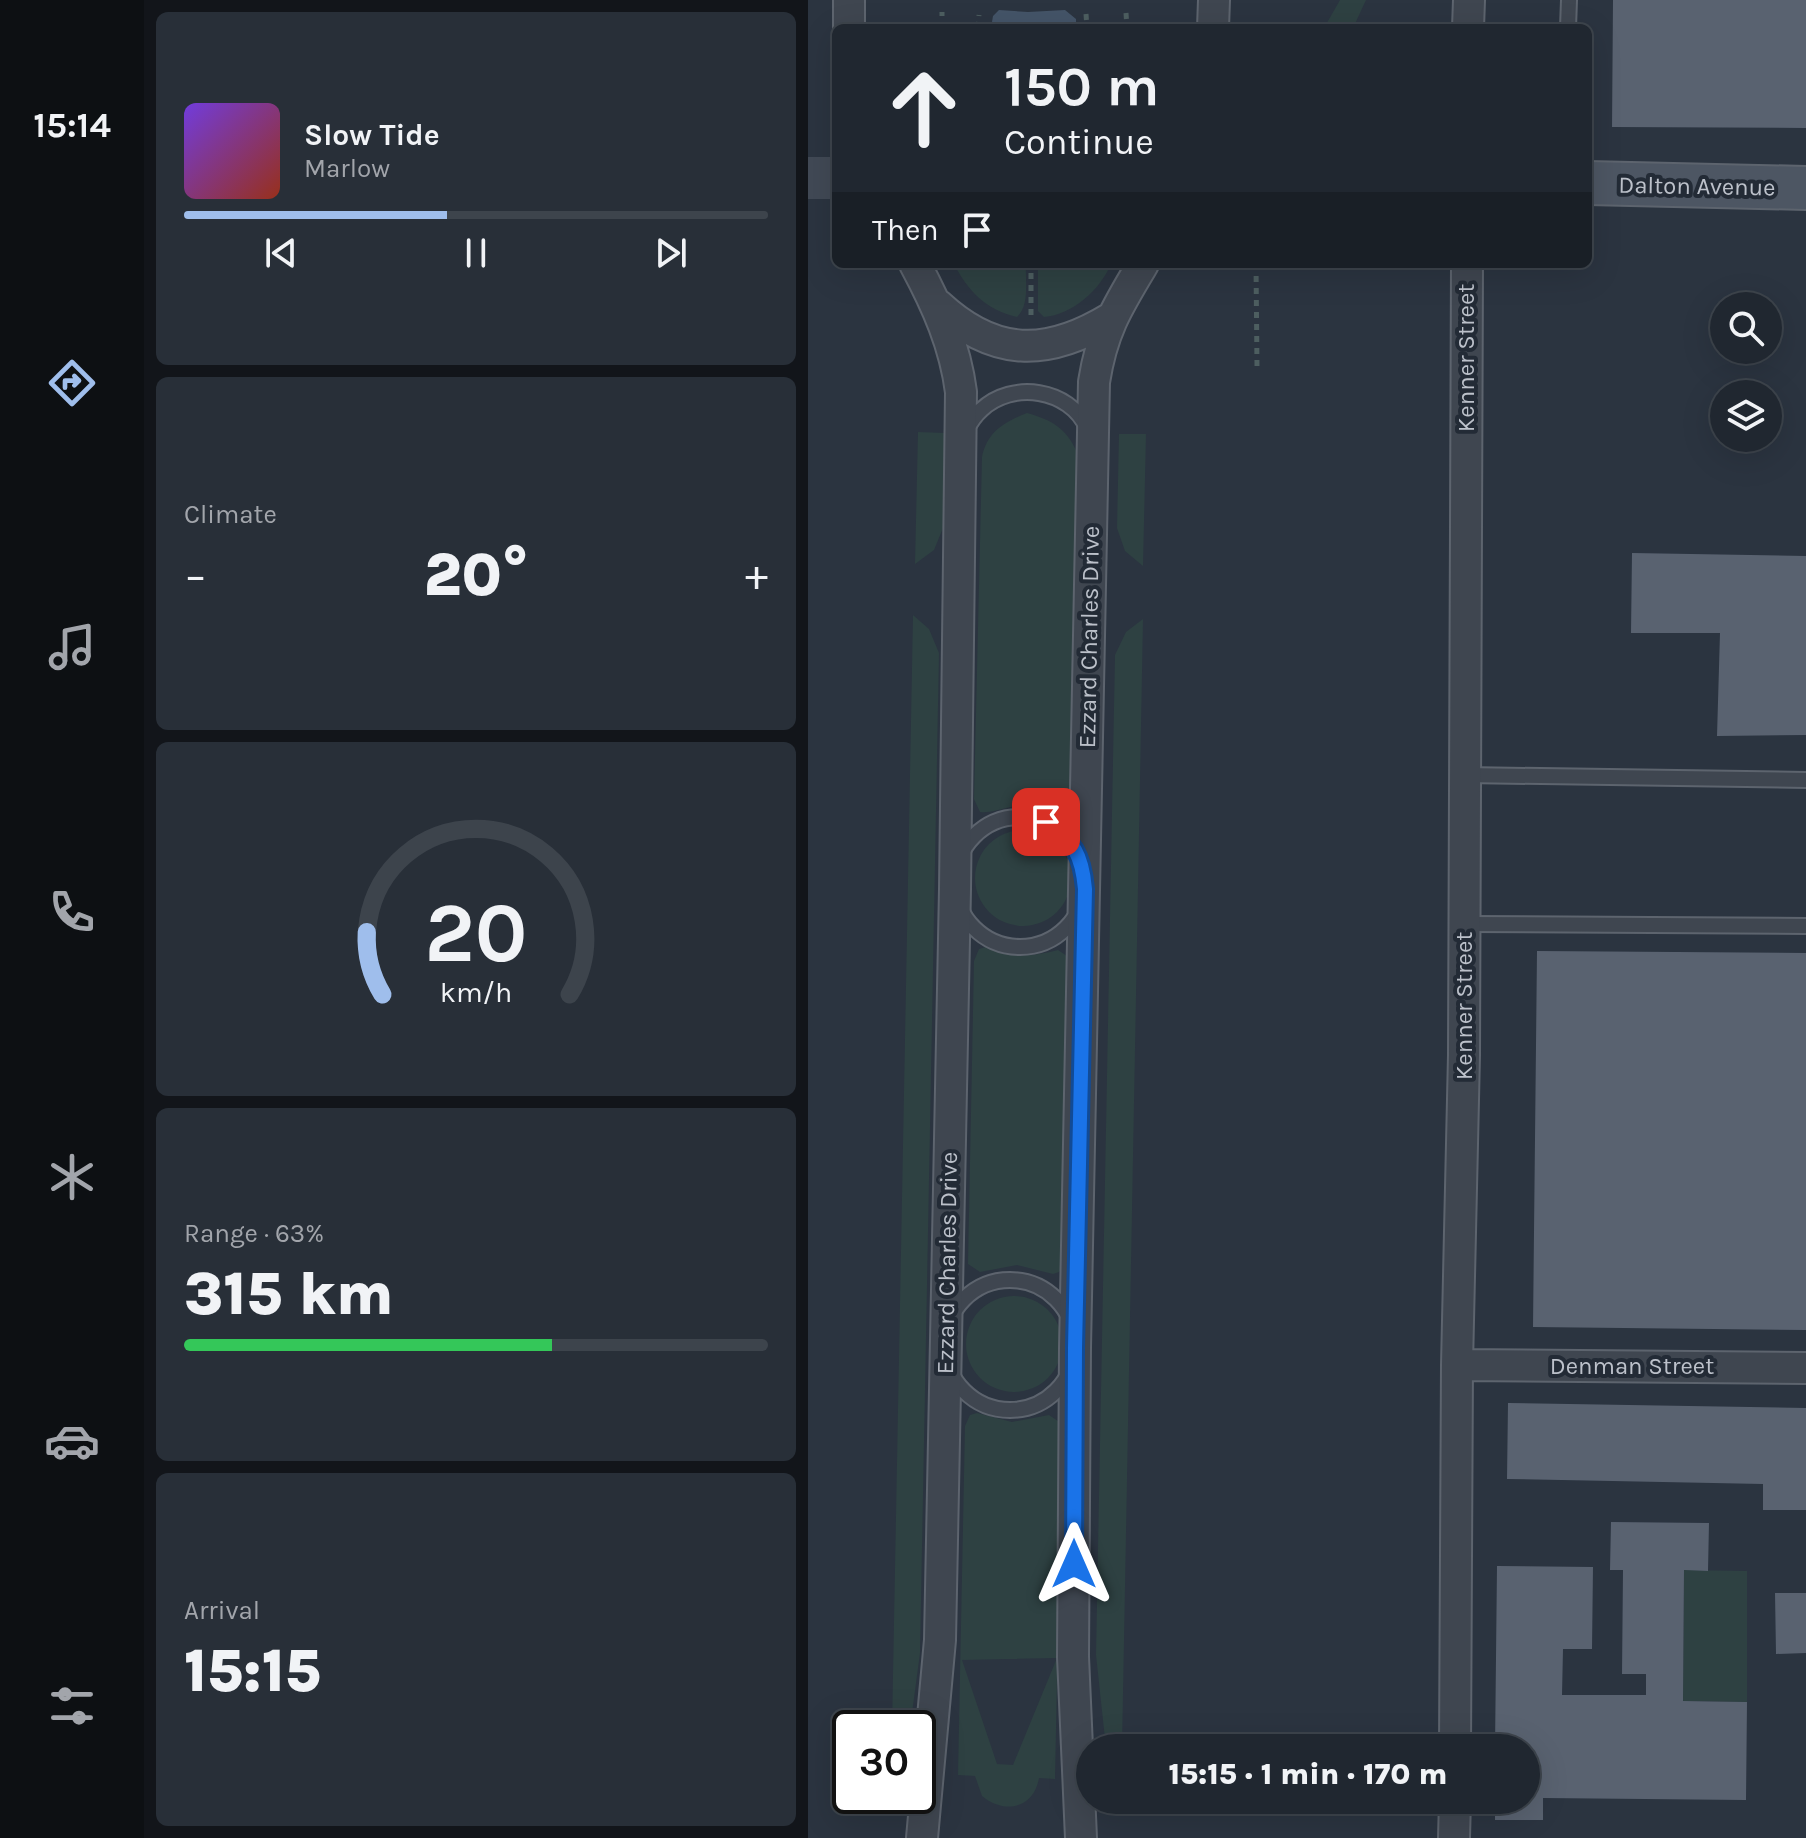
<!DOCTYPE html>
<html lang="en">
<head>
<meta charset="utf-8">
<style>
  :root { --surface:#202730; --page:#282f38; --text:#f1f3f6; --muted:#a2a5ab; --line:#3d444c; --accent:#9fbeec }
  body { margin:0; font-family:Karla,sans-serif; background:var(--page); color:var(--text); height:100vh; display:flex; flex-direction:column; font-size:30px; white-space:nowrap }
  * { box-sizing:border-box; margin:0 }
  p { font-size:26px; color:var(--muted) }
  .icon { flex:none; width:44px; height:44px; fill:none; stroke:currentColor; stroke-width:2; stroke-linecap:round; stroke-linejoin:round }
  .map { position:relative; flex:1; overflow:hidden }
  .panel { display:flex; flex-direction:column; gap:12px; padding:12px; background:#12151a; width:664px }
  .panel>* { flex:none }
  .top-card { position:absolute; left:24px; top:24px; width:760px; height:244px; border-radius:12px; box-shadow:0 8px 32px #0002,0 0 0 2px var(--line); background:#202730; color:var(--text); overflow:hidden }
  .fabs { position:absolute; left:902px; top:292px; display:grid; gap:16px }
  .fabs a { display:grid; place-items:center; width:72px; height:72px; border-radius:50%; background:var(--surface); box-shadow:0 8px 32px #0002,0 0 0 2px var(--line); font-size:40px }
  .speed { position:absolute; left:24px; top:1710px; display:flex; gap:16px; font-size:40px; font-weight:700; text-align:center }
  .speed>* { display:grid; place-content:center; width:104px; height:104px; border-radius:50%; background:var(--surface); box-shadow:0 8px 32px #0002,0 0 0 2px var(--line); line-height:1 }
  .speed .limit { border:4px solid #111; border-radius:12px; background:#fff; color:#111 }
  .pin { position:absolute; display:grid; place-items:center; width:68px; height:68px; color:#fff; margin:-34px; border-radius:16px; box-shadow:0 4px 12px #0006 }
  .me { position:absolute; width:88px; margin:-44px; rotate:0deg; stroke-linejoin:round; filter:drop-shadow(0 0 6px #0008) }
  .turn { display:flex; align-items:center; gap:28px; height:168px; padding:0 40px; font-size:36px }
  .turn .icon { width:104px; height:104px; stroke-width:2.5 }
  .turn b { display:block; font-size:56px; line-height:68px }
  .then { display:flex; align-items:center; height:76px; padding:0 40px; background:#0003; gap:16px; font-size:30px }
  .big { font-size:60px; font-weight:800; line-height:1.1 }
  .panel .tile { flex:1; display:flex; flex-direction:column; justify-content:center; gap:12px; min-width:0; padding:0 28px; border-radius:12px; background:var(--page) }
  .panel .dial { align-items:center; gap:0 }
  .dial svg { height:208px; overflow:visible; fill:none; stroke:var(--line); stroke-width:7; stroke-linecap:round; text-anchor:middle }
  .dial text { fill:var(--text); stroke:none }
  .song { display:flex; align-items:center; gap:24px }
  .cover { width:96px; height:96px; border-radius:12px; background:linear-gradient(135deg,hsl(260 70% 55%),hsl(10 70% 35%)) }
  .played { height:8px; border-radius:4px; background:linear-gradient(90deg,var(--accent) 45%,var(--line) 45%) }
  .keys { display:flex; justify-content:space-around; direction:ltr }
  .heat { display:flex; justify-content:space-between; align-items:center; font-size:44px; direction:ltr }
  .charge { height:12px; border-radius:6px; background:linear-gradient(90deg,#34c759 63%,var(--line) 0) }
  .trip { position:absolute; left:268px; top:1734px; width:464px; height:80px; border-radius:40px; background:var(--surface); box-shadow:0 8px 32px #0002,0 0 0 2px var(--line); font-weight:800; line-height:80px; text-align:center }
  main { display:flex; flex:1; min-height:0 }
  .tab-bar { display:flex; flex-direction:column; width:144px; justify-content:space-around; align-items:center; background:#0d1013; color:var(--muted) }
  .tab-bar .icon { width:56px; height:56px }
  .tab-bar .selected { color:var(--accent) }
  .tab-bar b { font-size:36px; color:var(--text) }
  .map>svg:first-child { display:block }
  .green { fill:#2e4142; fill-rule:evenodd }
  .water { fill:#445468 }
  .building { fill:#596270 }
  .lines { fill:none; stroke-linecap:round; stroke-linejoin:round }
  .secondary-tunnel { stroke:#414955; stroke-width:42; stroke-dasharray:42 21; stroke-linecap:butt }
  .service-casing { stroke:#5d646e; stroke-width:18 }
  .minor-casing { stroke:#5d646e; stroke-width:34 }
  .secondary-casing { stroke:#5d646e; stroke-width:46 }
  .path { stroke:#4d5e60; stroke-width:5; stroke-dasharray:6 6; stroke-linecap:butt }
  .service { stroke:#3f4650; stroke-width:14 }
  .minor { stroke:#3f4650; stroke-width:30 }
  .secondary { stroke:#4d5663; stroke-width:42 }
  .route-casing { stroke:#114b97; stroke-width:20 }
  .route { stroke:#1a73e8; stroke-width:14 }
  .labels { text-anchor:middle; stroke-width:8; stroke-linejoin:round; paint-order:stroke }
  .street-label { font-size:24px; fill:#bcc1ca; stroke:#232b36 }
</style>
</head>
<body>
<main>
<nav class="tab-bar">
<b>15:14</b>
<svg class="icon selected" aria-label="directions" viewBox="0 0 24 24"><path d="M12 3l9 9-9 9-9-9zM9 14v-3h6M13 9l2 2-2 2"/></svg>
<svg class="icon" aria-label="music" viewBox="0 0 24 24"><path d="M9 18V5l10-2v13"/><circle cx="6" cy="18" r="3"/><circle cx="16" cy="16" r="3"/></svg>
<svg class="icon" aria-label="phone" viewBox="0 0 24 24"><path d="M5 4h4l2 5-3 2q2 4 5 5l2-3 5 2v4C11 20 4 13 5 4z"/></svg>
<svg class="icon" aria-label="climate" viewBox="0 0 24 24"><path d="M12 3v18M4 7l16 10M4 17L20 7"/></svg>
<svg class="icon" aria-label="car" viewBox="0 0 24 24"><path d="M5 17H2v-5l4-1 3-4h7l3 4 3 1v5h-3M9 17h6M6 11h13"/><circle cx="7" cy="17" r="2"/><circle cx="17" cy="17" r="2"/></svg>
<svg class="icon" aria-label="filters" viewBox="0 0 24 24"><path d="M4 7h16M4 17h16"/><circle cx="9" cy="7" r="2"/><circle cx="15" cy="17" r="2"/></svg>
</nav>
<section class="panel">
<div class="tile">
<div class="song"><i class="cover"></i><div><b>Slow Tide</b><p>Marlow</p></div></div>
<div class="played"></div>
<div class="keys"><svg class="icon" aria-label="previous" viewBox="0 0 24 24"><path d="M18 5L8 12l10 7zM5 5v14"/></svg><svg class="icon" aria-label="pause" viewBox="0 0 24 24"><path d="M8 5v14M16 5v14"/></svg><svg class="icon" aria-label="next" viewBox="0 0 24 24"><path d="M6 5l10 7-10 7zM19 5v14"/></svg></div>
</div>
<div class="tile"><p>Climate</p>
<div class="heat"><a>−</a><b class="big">20°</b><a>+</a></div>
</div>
<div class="tile dial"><svg viewBox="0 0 100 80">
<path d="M14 69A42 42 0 1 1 86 69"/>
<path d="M14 69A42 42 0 0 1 8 45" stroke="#9fbeec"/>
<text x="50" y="56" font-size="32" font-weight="700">20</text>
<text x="50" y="72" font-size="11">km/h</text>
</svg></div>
<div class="tile"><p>Range · 63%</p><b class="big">315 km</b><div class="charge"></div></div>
<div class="tile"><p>Arrival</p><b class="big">15:15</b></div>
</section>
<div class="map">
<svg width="998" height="1838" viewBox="0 0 998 1838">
  <rect width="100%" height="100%" fill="#2b3440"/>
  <path class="green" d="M532 0H558L545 28H516Z
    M146 264H218C217 281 222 305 209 317 178 310 160 291 146 264Z
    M230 264H303C292 290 264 315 236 317L230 311Z
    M219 413C244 420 258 428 269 452L263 802 261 810 248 816C231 808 218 803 198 808 189 810 182 813 172 812L166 799 174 457C179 432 196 422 219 413Z
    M110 432 137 433 135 528 126 550 107 564Z
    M311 434H338L335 566 317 551 309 528Z
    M105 615 121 629 131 653 112 1653 102 1728H84Z
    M335 619 314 1748H298L288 1655 307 655 318 632Z
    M167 878a48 48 0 1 1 96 0a48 48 0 1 1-96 0Z
    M178 947C203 958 224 957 250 950L262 958 255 1266 251 1272 245 1274 209 1265 172 1272 160 1264 166 961 171 949Z
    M158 1344a48 48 0 1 1 96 0a48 48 0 1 1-96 0Z
    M169 1413 204 1422 241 1415 253 1423 254 1430 247 1779 231 1778C226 1808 197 1815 174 1796L167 1776 150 1775 157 1426 162 1415ZM249 1658 205 1765 189 1764 154 1660Z
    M876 1570 939 1571V1702L875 1701Z"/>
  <path class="water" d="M191 10 220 12 257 10 268 19V28H183L185 16Z"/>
  <path class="building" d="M805 0H998V128L804 127Z
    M824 553 998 556V735L909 736 912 633H823Z
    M729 951 998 953V1330L725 1327Z
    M700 1403 998 1408V1510H955V1484L699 1479Z
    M803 1522 901 1523 900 1571 876 1570 875 1701 939 1702 938 1800 735 1798V1820H687V1800H718V1748H687L689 1566 785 1567 784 1649H755L754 1695H838V1674H814L815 1570H802Z
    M967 1593H998V1653L968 1654Z"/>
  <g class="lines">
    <path class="secondary-tunnel" d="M0 178H28"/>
    <defs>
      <path id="service" d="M760 28 761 0
        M158 430C162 423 167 415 173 410 204 380 262 389 279 428
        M657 775 998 780
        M147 882a65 65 0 1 1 130 0a65 65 0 1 1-130 0Z
        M657 924 998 926
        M137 1345a65 65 0 1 1 130 0a65 65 0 1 1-130 0Z"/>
      <path id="minor" d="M41 28V0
        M405 28 406 0
        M660 28 661 0
        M107 264C129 305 147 345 153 392L147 889 132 1640 114 1838
        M130 305C186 357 239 357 303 318
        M649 1365 998 1368
        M647 1748 649 1365 656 1055 659 264
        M273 1838 265 1657 267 1348 286 382C294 331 309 307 335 264
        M646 1838 647 1800"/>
      <path id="secondary" d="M780 183 998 188"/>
    </defs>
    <use href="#service" class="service-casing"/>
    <use href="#minor" class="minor-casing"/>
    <use href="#secondary" class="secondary-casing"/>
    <path class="path" d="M318 13 319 28
      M278 14 279 28
      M134 28V12
      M170 28 171 15
      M448 264 449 366
      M223 315V264"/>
    <use href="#service" class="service"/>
    <use href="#minor" class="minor"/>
    <use href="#secondary" class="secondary"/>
  </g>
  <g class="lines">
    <defs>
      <path id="route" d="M238 822C266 841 274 855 277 889L267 1348 266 1564"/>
    </defs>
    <use href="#route" class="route-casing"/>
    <use href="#route" class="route"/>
  </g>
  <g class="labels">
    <g class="street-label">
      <text transform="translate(889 186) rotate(1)" y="8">Dalton Avenue</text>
      <text transform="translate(658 358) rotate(-90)" y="8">Kenner Street</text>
      <text transform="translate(281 637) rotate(-89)" y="8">Ezzard Charles Drive</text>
      <text transform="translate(656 1006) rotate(-90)" y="8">Kenner Street</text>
      <text transform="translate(139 1263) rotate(-89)" y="8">Ezzard Charles Drive</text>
      <text x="824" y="1374">Denman Street</text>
    </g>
  </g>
</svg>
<div class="fabs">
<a><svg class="icon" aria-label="search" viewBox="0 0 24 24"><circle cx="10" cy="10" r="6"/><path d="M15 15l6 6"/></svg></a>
<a><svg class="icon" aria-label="layers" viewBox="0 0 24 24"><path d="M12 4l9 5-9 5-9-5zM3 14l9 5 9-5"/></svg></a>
</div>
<div class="speed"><div class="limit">30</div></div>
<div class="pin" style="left:238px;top:822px;background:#d93025"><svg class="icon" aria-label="arrive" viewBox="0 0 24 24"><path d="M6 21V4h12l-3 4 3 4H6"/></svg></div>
<svg class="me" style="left:266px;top:1564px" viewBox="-20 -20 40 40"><path d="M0-17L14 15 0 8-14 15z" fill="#1a73e8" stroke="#fff" stroke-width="4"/></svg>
<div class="trip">15:15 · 1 min · 170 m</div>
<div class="top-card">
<div class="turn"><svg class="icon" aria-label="ahead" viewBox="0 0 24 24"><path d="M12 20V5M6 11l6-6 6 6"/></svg><div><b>150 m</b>Continue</div></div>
<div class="then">Then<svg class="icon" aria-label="arrive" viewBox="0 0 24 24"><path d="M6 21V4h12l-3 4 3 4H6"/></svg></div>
</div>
</div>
</main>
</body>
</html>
